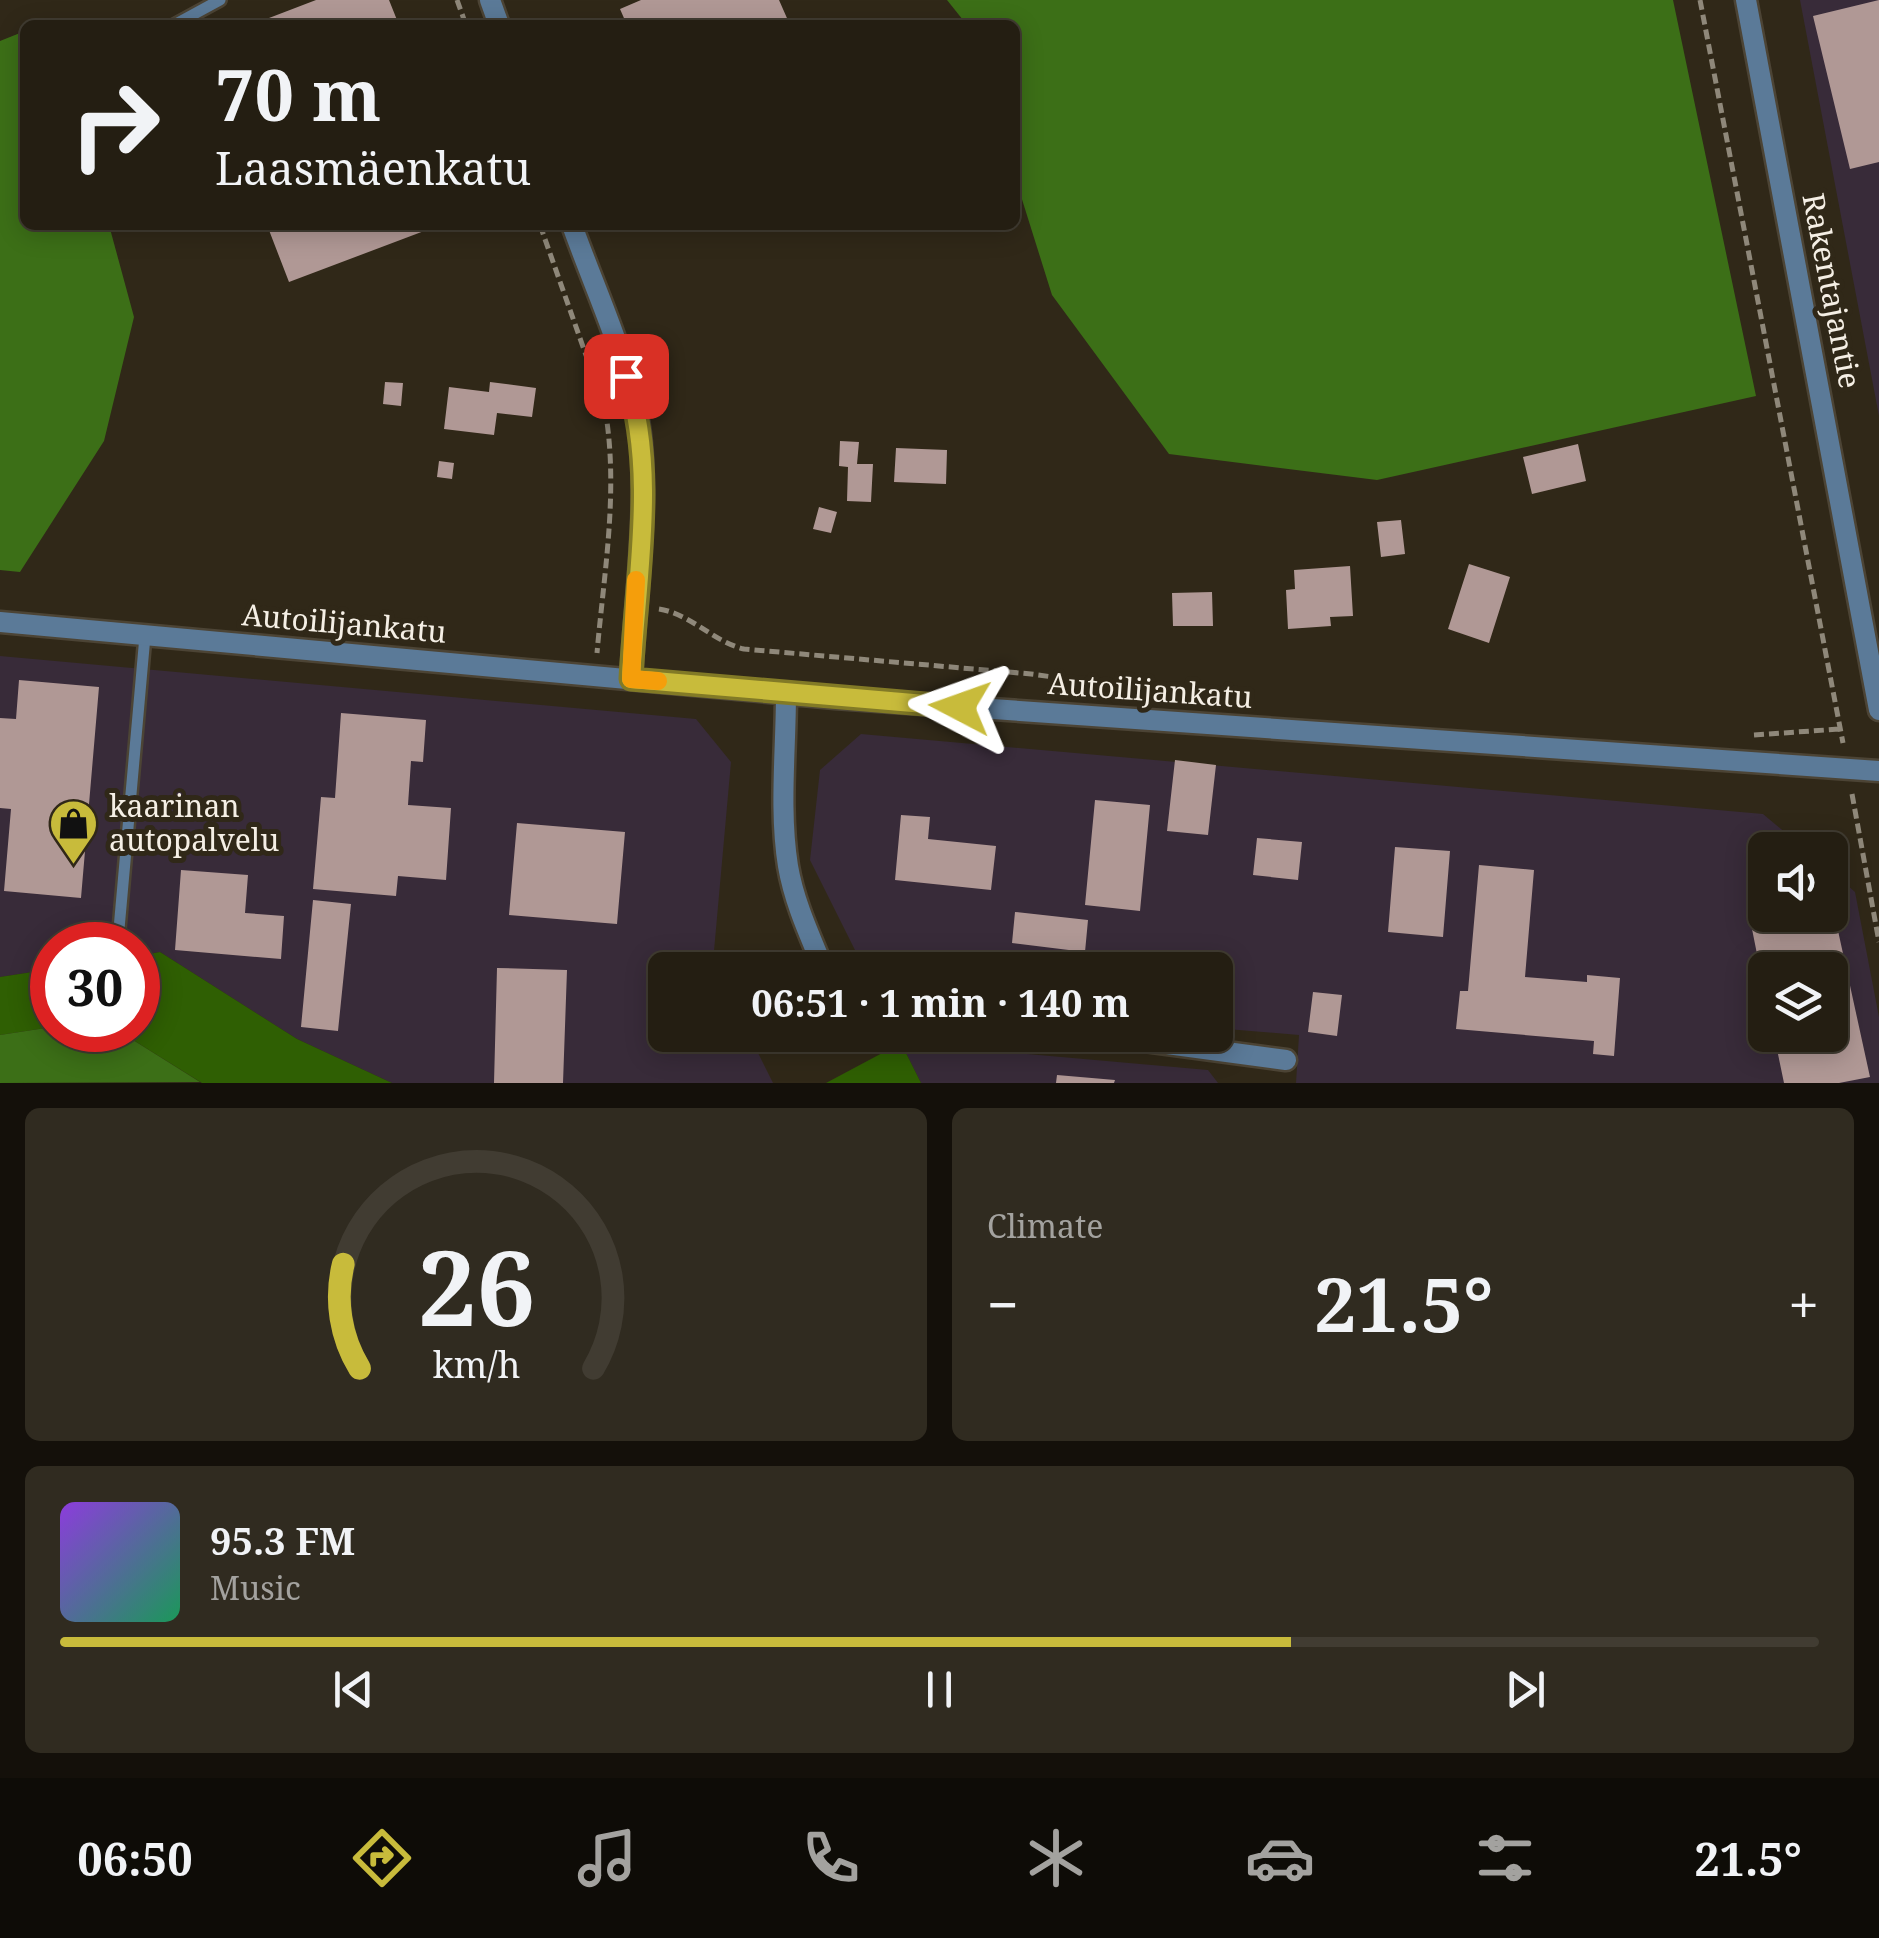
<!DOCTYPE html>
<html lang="en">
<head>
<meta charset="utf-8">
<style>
  :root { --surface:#241e12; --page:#302b20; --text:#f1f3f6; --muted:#a3a29f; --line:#413c32; --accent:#c8bb3b }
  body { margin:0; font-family:"Noto Serif",serif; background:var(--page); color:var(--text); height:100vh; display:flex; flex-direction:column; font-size:38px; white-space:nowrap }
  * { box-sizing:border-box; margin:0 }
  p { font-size:32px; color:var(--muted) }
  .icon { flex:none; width:55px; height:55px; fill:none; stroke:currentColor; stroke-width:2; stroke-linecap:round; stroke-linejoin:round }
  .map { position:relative; height:1083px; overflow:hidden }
  .panel { display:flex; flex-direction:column; gap:25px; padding:25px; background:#14100a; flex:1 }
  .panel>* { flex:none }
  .top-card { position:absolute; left:20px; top:20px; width:1000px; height:210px; border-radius:15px; box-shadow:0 5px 25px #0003,0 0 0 2px var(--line); background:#241e12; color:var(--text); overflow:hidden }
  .tools { position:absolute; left:1748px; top:832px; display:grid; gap:20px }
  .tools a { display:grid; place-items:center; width:100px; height:100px; border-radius:15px; background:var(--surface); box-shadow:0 5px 25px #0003,0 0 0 2px var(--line); font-size:50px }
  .speed { position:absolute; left:30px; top:922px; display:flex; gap:20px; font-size:50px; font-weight:700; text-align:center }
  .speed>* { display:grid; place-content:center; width:130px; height:130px; border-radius:50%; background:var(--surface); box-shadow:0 5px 25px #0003,0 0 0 2px var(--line); line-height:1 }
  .speed .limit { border:15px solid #d22; background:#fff; color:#111 }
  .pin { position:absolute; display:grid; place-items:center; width:85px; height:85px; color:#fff; margin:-42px; border-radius:20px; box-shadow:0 5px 15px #0006 }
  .me { position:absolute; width:110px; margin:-55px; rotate:274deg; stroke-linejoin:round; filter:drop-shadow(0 0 8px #0008) }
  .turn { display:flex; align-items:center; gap:35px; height:210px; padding:0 30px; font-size:45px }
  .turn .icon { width:130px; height:130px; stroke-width:2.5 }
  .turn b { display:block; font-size:70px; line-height:85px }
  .big { font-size:75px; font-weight:700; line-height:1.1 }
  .panel .card { flex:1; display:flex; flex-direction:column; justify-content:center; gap:15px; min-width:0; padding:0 35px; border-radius:15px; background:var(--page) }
  .panel .dial { align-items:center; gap:0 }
  .dial svg { height:260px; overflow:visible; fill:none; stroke:var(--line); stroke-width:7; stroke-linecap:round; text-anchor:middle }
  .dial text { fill:var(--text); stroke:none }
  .song { display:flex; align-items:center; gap:30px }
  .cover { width:120px; height:120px; border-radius:15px; background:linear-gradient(135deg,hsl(270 70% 55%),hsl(150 70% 35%)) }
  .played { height:10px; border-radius:5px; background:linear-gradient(90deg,var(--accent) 70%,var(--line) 70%) }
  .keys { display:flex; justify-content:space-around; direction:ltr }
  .heat { display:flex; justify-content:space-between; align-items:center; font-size:55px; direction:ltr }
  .panel .tiles { flex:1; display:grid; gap:25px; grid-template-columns:1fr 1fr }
  .card:last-child { grid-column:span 2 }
  .trip { position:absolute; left:648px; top:952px; width:585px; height:100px; border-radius:15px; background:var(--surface); box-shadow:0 5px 25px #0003,0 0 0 2px var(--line); font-weight:700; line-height:100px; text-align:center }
  .menu { display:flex; height:160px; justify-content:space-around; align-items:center; background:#0e0c07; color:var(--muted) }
  .menu .icon { width:70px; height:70px }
  .menu .active { color:var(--accent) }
  .menu b { font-size:45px; color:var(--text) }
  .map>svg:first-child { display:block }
  .industrial { fill:#382b39; fill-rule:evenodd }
  .green { fill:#2f5f03 }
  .forest { fill:#3c6f17 }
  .building { fill:#b09895 }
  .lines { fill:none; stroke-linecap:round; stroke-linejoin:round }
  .service-casing { stroke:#4c4435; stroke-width:16 }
  .minor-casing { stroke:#4c4435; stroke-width:25 }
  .tertiary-casing { stroke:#4c4435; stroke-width:25 }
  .path { stroke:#8f887a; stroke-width:5; stroke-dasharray:10 5; stroke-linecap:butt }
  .service { stroke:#5b7a98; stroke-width:11 }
  .minor { stroke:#5b7a98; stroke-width:20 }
  .tertiary { stroke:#5b7a98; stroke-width:20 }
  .route-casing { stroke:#827a26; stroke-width:25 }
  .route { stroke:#c8bb3b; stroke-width:18 }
  .slow { stroke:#f59e0b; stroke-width:18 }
  .labels { text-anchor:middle; stroke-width:10; stroke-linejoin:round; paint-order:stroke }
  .street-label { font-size:30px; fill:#f5efe5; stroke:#302818 }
  .poi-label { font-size:30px; fill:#f5efe5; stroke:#302818; text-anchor:start }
</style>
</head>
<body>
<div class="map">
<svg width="1879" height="1083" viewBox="0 0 1879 1083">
  <rect width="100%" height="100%" fill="#302818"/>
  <path class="industrial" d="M1800 0H1879V416Z
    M0 656 696 719 731 762 713 962 717 970H665V1035H749L773 1083H392L297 1039 160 952 138 956V945H52V969L0 977Z
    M861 734 1763 814 1806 850H1765V915H1830V870L1855 892 1879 1017V1083H1296L1299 1035 1215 1028V970H865L810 860 820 770ZM1765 970H1830V1035H1765Z
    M901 1043 1208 1070 1218 1083H921Z"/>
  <path class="green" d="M160 952 297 1039 392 1083H202L117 1030H138V956Z
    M52 969V1027L0 1035V977Z
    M901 1043 921 1083H826Z"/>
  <path class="forest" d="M947 0H1673L1756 396 1377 480 1169 454 1052 295 1015 177V25H967Z
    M25 31V225H109L134 317 104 441 20 572 0 570V41Z
    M52 1027V1030H117L200 1082 0 1083V1035Z"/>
  <path class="building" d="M316 0H389L399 25H251Z
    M641 0H779L790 25H627L620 9Z
    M1879 0V162L1850 169 1813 16Z
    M267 225H440L289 282Z
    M385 382 403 383 401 406 383 404Z
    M490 382 536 388 532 417 497 413 494 435 444 429 449 387 489 392Z
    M840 441 859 442 857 464H873L871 502 847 501 848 467 839 466Z
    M1578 444 1586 481 1532 494 1523 457Z
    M896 448 947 450 946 484 894 482Z
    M439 461 454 463 452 479 437 477Z
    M819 507 837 512 831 533 813 529Z
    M1401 520 1405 554 1381 557 1377 522Z
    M1469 564 1510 577 1489 643 1448 629Z
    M1350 566 1353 616 1330 617 1331 626 1288 629 1286 590 1295 589 1294 570Z
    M1212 592 1213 626H1173L1172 593Z
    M19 680 99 687 81 898 4 891 11 809 0 808V718L16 719Z
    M341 713 426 720 423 762 411 761 408 805 451 808 446 880 398 876 396 896 313 889 321 797 335 798Z
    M1175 760 1216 765 1208 835 1167 831Z
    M1095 800 1150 805 1140 911 1085 905Z
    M901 815 930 817 928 839 996 846 991 890 895 880Z
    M517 823 625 832 617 924 509 915Z
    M1257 838 1302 842 1298 880 1253 875Z
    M1395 847 1450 851 1443 937 1388 932Z
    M1479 865 1534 870 1525 977 1587 982V975L1620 978 1614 1056 1593 1054 1594 1041 1456 1029 1460 991H1468Z
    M181 870 248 875 245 913 284 916 281 959 175 950Z
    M1830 894 1870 1077 1839 1083H1784L1774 1035H1830V970H1765L1763 984 1746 899 1765 895V915H1830Z
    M313 900 351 904 338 1031 301 1027Z
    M1015 912 1088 920 1085 952 1012 943Z
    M497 968 567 970 563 1083H494Z
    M1313 992 1342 995 1337 1036 1308 1032Z
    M1057 1075 1115 1080 1114 1083H1056Z"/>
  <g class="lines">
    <defs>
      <path id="service" d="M174 25 220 0
        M119 929 145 636"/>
      <path id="minor" d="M490 0 499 25
        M572 225C593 284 621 344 635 405 653 481 635 599 631 679
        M0 622 835 698 1879 771
        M786 693C786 750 779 810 788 866 794 902 810 936 824 970
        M906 1035H1100L1286 1060"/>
      <path id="tertiary" d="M1746 0 1879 710"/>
    </defs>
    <use href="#service" class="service-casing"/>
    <use href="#minor" class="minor-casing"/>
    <use href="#tertiary" class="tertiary-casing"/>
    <path class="path" d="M457 0 466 25
      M1700 0 1843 743
      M540 225 605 409C619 490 604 572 597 653
      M659 609C691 614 712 641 744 649L1031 674 1175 694
      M1754 735 1840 729
      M1852 794 1879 942"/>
    <use href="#service" class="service"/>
    <use href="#minor" class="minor"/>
    <use href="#tertiary" class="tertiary"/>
  </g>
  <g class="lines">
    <defs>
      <path id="route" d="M626 376C658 471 636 580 631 679L960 707"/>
    </defs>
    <use href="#route" class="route-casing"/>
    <use href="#route" class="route"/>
    <path class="slow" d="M636 580 631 679 658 681"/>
  </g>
  <defs>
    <symbol id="shop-pin" viewBox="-11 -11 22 30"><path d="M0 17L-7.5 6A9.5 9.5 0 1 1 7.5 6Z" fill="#c8bb3b" stroke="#302818"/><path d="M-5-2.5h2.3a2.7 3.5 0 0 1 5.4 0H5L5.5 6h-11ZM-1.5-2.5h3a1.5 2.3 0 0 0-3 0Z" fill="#111"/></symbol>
  </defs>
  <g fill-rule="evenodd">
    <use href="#shop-pin" x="46" y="796" width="55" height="75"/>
  </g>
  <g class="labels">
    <g class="street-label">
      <text transform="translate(1831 291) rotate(79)" y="10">Rakentajantie</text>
      <text transform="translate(344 624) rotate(5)" y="10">Autoilijankatu</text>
      <text transform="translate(1150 691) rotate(4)" y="10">Autoilijankatu</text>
    </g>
    <g class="poi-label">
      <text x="109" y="817">kaarinan<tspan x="109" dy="34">autopalvelu</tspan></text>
    </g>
  </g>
</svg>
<div class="tools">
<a><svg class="icon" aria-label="sound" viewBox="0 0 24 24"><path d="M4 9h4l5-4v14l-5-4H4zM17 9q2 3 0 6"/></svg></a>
<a><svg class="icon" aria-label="layers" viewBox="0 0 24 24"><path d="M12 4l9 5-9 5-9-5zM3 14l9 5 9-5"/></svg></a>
</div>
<div class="speed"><div class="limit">30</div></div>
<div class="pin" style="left:626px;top:376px;background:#d93025"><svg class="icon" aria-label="arrive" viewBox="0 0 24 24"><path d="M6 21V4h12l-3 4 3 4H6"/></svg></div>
<svg class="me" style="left:960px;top:707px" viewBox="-20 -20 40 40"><path d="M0-17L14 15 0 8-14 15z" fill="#c8bb3b" stroke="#fff" stroke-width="4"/></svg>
<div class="trip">06:51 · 1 min · 140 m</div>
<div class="top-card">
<div class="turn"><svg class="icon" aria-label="right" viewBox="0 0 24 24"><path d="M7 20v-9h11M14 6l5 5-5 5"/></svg><div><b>70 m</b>Laasmäenkatu</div></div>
</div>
</div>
<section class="panel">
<div class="tiles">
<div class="card dial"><svg viewBox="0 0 100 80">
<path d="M14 69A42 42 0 1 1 86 69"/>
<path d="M14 69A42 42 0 0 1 9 37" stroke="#c8bb3b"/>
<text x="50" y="56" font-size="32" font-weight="700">26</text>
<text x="50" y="72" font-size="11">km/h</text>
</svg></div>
<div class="card"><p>Climate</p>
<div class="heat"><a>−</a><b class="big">21.5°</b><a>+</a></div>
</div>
<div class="card">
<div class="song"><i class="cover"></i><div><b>95.3 FM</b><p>Music</p></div></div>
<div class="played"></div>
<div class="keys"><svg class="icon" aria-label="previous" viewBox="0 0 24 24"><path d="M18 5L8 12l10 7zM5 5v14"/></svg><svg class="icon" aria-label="pause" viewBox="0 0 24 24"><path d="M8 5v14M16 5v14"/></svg><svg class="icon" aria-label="next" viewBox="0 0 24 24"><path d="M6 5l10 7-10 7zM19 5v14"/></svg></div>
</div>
</div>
</section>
<nav class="menu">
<b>06:50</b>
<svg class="icon active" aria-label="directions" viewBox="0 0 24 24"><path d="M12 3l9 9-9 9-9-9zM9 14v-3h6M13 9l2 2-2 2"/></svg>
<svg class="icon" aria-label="music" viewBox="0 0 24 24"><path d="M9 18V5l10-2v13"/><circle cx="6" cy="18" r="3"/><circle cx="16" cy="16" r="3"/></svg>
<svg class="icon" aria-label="phone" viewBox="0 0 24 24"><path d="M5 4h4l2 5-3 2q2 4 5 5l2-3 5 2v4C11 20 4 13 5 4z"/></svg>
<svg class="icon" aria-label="climate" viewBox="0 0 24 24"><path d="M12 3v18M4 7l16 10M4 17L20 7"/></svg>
<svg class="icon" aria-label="car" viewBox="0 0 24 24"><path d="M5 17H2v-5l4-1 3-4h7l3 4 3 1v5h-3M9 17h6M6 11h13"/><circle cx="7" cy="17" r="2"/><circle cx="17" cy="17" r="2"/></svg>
<svg class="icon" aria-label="filters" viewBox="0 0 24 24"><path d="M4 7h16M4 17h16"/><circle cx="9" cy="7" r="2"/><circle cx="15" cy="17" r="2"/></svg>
<b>21.5°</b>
</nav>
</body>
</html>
